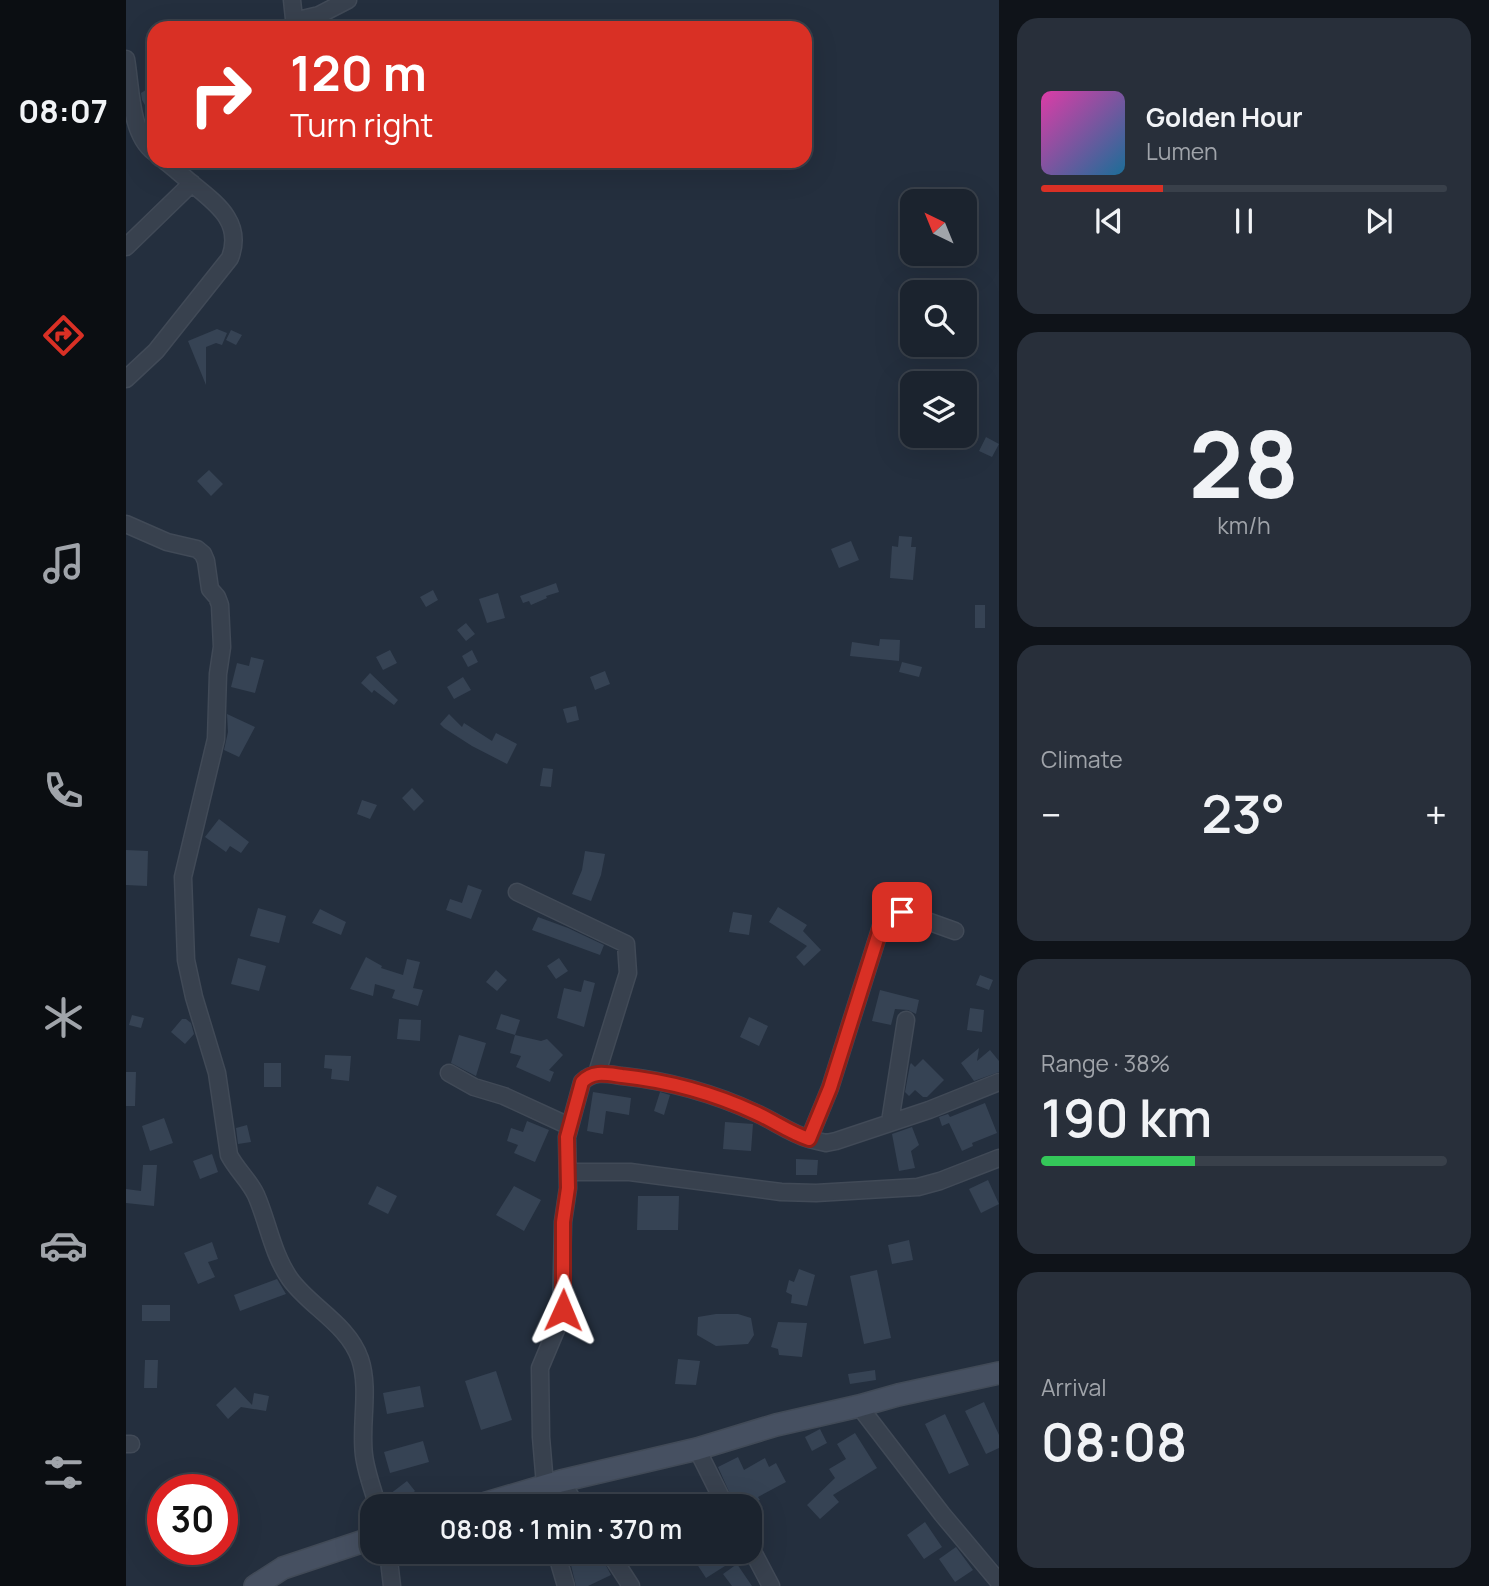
<!DOCTYPE html>
<html lang="en">
<head>
<meta charset="utf-8">
<style>
  :root { --surface:#1b232e; --page:#282f3a; --text:#f1f3f6; --muted:#a0a4aa; --line:#39404a; --accent:#d93025 }
  body { margin:0; font-family:Manrope,sans-serif; background:var(--page); color:var(--text); height:100vh; display:flex; flex-direction:column; font-size:26px; white-space:nowrap }
  * { box-sizing:border-box; margin:0 }
  p { font-size:23px; color:var(--muted) }
  .icon { flex:none; width:38px; height:38px; fill:none; stroke:currentColor; stroke-width:2; stroke-linecap:round; stroke-linejoin:round }
  .map { position:relative; flex:1; overflow:hidden }
  .drawer { display:flex; flex-direction:column; gap:18px; padding:18px; background:#0f1319; width:490px }
  .drawer>* { flex:none }
  .banner { position:absolute; left:21px; top:21px; width:665px; height:147px; border-radius:21px; box-shadow:0 7px 28px #0002,0 0 0 2px var(--line); background:#d93025; color:#fff; overflow:hidden }
  .needle { width:46px; rotate:317deg }
  .controls { position:absolute; left:774px; top:189px; display:grid; gap:14px }
  .controls a { display:grid; place-items:center; width:77px; height:77px; border-radius:14px; background:var(--surface); box-shadow:0 7px 28px #0002,0 0 0 2px var(--line); font-size:35px }
  .speed { position:absolute; left:21px; top:1474px; display:flex; gap:14px; font-size:35px; font-weight:700; text-align:center }
  .speed>* { display:grid; place-content:center; width:91px; height:91px; border-radius:50%; background:var(--surface); box-shadow:0 7px 28px #0002,0 0 0 2px var(--line); line-height:1 }
  .speed .limit { border:10px solid #d22; background:#fff; color:#111 }
  .pin { position:absolute; display:grid; place-items:center; width:60px; height:60px; color:#fff; margin:-30px; border-radius:14px; box-shadow:0 4px 10px #0006 }
  .me { position:absolute; width:77px; margin:-38px; rotate:1deg; stroke-linejoin:round; filter:drop-shadow(0 0 5px #0008) }
  .turn { display:flex; align-items:center; gap:24px; height:147px; padding:0 28px; font-size:32px }
  .turn .icon { width:91px; height:91px; stroke-width:2.5 }
  .turn b { display:block; font-size:49px; line-height:60px }
  .big { font-size:52px; font-weight:600; line-height:1.1 }
  .drawer .tile { flex:1; display:flex; flex-direction:column; justify-content:center; gap:10px; min-width:0; padding:0 24px; border-radius:21px; background:var(--page) }
  .drawer .dial { align-items:center; gap:0 }
  .dial b { font-size:91px; line-height:1 }
  .song { display:flex; align-items:center; gap:21px }
  .cover { width:84px; height:84px; border-radius:10px; background:linear-gradient(135deg,hsl(320 70% 55%),hsl(200 70% 35%)) }
  .played { height:7px; border-radius:4px; background:linear-gradient(90deg,var(--accent) 30%,var(--line) 30%) }
  .keys { display:flex; justify-content:space-around; direction:ltr }
  .heat { display:flex; justify-content:space-between; align-items:center; font-size:38px; direction:ltr }
  .charge { height:10px; border-radius:5px; background:linear-gradient(90deg,#34c759 38%,var(--line) 0) }
  .trip { position:absolute; left:234px; top:1494px; width:402px; height:70px; border-radius:21px; background:var(--surface); box-shadow:0 7px 28px #0002,0 0 0 2px var(--line); font-weight:600; line-height:70px; text-align:center }
  main { display:flex; flex:1; min-height:0 }
  .tab-bar { display:flex; flex-direction:column; width:126px; justify-content:space-around; align-items:center; background:#0b0e12; color:var(--muted) }
  .tab-bar .icon { width:49px; height:49px }
  .tab-bar .selected { color:var(--accent) }
  .tab-bar b { font-size:32px; color:var(--text) }
  .map>svg:first-child { display:block }
  .building { fill:#364354 }
  .lines { fill:none; stroke-linecap:round; stroke-linejoin:round }
  .street-casing { stroke:#414a57; stroke-width:19 }
  .secondary-casing { stroke:#414a57; stroke-width:24 }
  .street { stroke:#38414e; stroke-width:16 }
  .secondary { stroke:#465061; stroke-width:21 }
  .route-casing { stroke:#8d1f18; stroke-width:18 }
  .route { stroke:#d93025; stroke-width:12 }
</style>
</head>
<body>
<main>
<nav class="tab-bar">
<b>08:07</b>
<svg class="icon selected" aria-label="directions" viewBox="0 0 24 24"><path d="M12 3l9 9-9 9-9-9zM9 14v-3h6M13 9l2 2-2 2"/></svg>
<svg class="icon" aria-label="music" viewBox="0 0 24 24"><path d="M9 18V5l10-2v13"/><circle cx="6" cy="18" r="3"/><circle cx="16" cy="16" r="3"/></svg>
<svg class="icon" aria-label="phone" viewBox="0 0 24 24"><path d="M5 4h4l2 5-3 2q2 4 5 5l2-3 5 2v4C11 20 4 13 5 4z"/></svg>
<svg class="icon" aria-label="climate" viewBox="0 0 24 24"><path d="M12 3v18M4 7l16 10M4 17L20 7"/></svg>
<svg class="icon" aria-label="car" viewBox="0 0 24 24"><path d="M5 17H2v-5l4-1 3-4h7l3 4 3 1v5h-3M9 17h6M6 11h13"/><circle cx="7" cy="17" r="2"/><circle cx="17" cy="17" r="2"/></svg>
<svg class="icon" aria-label="filters" viewBox="0 0 24 24"><path d="M4 7h16M4 17h16"/><circle cx="9" cy="7" r="2"/><circle cx="15" cy="17" r="2"/></svg>
</nav>
<div class="map">
<svg width="873" height="1586" viewBox="0 0 873 1586">
  <rect width="100%" height="100%" fill="#242f3e"/>
  <path class="building" d="M28 85V120L16 100 15 93Z
    M91 329 101 333 96 345 90 343 80 347V385L62 341Z
    M105 330 116 335 110 345 100 340Z
    M860 437 873 444 866 457 853 451Z
    M83 470 97 484 85 496 71 481Z
    M773 536 786 537 785 547H790L787 580 764 578 766 546 772 547Z
    M725 541 733 560 713 568 705 549Z
    M430 583 433 592 420 596 421 598 405 605 403 601 397 603 394 596Z
    M307 590 312 600 300 607 294 597Z
    M372 593 379 618 361 623 353 599Z
    M849 605H859V628H849Z
    M340 623 349 634 340 641 331 630Z
    M754 639 774 640 773 661 724 656 726 642 753 646Z
    M264 650 271 663 257 670 250 657Z
    M346 650 352 662 342 667 336 656Z
    M125 657 138 660 129 693 105 687 111 663 123 666Z
    M776 662 796 667 793 677 773 672Z
    M479 671 484 684 469 690 464 677Z
    M244 673 272 700 268 705 248 690 246 693 235 683Z
    M337 677 345 690 328 699 321 687Z
    M450 706 453 720 441 723 437 709Z
    M101 714 129 727 113 757 98 750 102 732Z
    M323 714 336 727 338 723 366 741 370 733 391 744 381 764 346 746 318 728 314 724Z
    M417 768 427 769 425 787 414 786Z
    M286 788 298 801 288 811 276 798Z
    M236 800 251 805 244 819 231 814Z
    M93 819 123 842 115 853 104 846 100 852 79 837Z
    M0 850 22 851 21 886 0 885Z
    M459 851 479 854 475 875 465 901 446 894 456 870Z
    M342 885 356 890 345 919 320 910 324 899 336 903Z
    M652 907 681 925 677 931 695 950 678 966 670 957 681 946 643 922Z
    M132 908 160 916 153 943 124 936Z
    M194 909 220 922 215 935 186 923Z
    M607 912 626 915 623 935 603 932Z
    M412 917 442 928 478 945 474 955 406 930Z
    M240 957 256 966 255 968 277 975 281 959 294 962 287 988 297 990 292 1006 266 998 269 990 249 984 247 996 224 989Z
    M112 958 140 966 133 991 105 984Z
    M433 958 442 971 430 979 421 966Z
    M370 970 381 980 371 991 360 982Z
    M854 975 867 980 863 990 850 985Z
    M458 980 469 983 458 1027 431 1018 438 988 455 992Z
    M754 990 793 1000 790 1014 782 1010 769 1009 765 1025 746 1021Z
    M844 1008 858 1010 856 1032 841 1030Z
    M375 1014 394 1020 389 1035 370 1029Z
    M6 1015 18 1018 15 1028 3 1025Z
    M623 1017 642 1026 633 1046 614 1037Z
    M56 1019H60L65 1023 68 1034 59 1044 45 1032Z
    M273 1019 295 1020 294 1041 271 1039Z
    M333 1035 360 1043 350 1076 325 1063Z
    M389 1035 415 1041 421 1039 437 1055 423 1070 428 1072 424 1082 390 1067 395 1056 384 1053Z
    M853 1048 851 1061 864 1050 873 1061V1072L848 1081 835 1063Z
    M199 1055 225 1056 223 1081 205 1079 206 1069 198 1068Z
    M797 1059 818 1080 801 1097H797L789 1090 783 1096 779 1092 784 1065 785 1063 789 1067Z
    M138 1063H155V1087H138Z
    M0 1072H10L9 1106H0Z
    M467 1092 505 1098 503 1115 480 1111 477 1134 461 1131Z
    M534 1092 544 1095 538 1115 528 1111Z
    M859 1103 871 1133 846 1143 847 1146 836 1151 823 1123 816 1126 813 1117 822 1114 824 1117Z
    M38 1118 47 1143 24 1151 16 1126Z
    M401 1121 423 1130 409 1162 388 1153 392 1145 381 1141 385 1128 397 1132Z
    M599 1122 627 1124 625 1151 597 1149Z
    M121 1125 125 1142 112 1144 110 1128Z
    M786 1127 793 1145 785 1151 789 1168 773 1171 766 1134Z
    M86 1154 92 1172 74 1179 67 1161Z
    M670 1159 692 1160 691 1175H670Z
    M17 1165H31L28 1206 0 1203V1189L15 1191Z
    M862 1180 873 1204 855 1213 843 1189Z
    M251 1186 271 1196 262 1214 242 1204Z
    M388 1186 415 1200 398 1231 370 1215Z
    M512 1196H553L552 1230H511Z
    M783 1240 787 1260 766 1264 762 1245Z
    M86 1242 92 1259 82 1262 89 1277 72 1284 58 1253Z
    M673 1269 689 1275 681 1306 665 1303 666 1295 660 1292 663 1280 668 1282Z
    M751 1270 765 1338 738 1344 724 1276Z
    M151 1279 160 1294 114 1311 108 1295Z
    M16 1305H44V1321H16Z
    M590 1314H612L625 1318 628 1335 622 1344 590 1346 571 1335 572 1317Z
    M652 1322 681 1323 676 1357 653 1355 652 1349 645 1347Z
    M552 1359 574 1361 570 1385 549 1384Z
    M19 1360H32L31 1388H18Z
    M749 1370 750 1380 724 1384 722 1374Z
    M370 1371 386 1420 355 1430 339 1381Z
    M294 1386 298 1407 261 1414 257 1393Z
    M109 1387 126 1405 128 1393 143 1396 140 1411 115 1407 102 1419 90 1405Z
    M858 1402 873 1435V1448L860 1454 839 1411Z
    M819 1414 843 1465 823 1474 799 1424Z
    M694 1429 701 1443 686 1451 679 1437Z
    M729 1433 751 1468 707 1495 713 1502 694 1519 681 1505 709 1478 703 1469 720 1459 711 1444Z
    M297 1441 303 1462 264 1473 258 1452Z
    M612 1457 618 1470 639 1458 643 1467 650 1463 660 1482 632 1497 634 1500 621 1507H610L592 1467Z
    M281 1481 289 1491 273 1505 264 1494Z
    M799 1522 816 1547 798 1559 781 1535Z
    M830 1547 847 1570 829 1582 813 1559Z
    M473 1552 485 1575 462 1586H450L445 1565Z
    M563 1552H590L599 1566 580 1578Z
    M611 1564 626 1586H606L597 1574Z"/>
  <g class="lines">
    <defs>
      <path id="street" d="M166 0 169 28
        M168 21 193 15 222 0
        M0 59C5 87 4 134 28 152
        M0 247 66 183
        M0 379 30 351 104 258C118 221 88 202 64 182 56 175 48 168 39 161
        M0 524 41 542 71 549 77 554 80 561 84 589 91 597 94 605 96 647 92 674 90 739 57 877 60 960 68 997 91 1073 103 1155C110 1169 123 1180 130 1195 142 1222 146 1253 164 1279 184 1307 222 1324 234 1359 244 1389 234 1424 238 1455 240 1472 247 1490 252 1507
        M391 892 500 944 502 973 471 1073
        M323 1073 348 1087 378 1096 443 1126
        M764 1122 780 1020
        M683 1139 700 1143 710 1141 803 1110 873 1082
        M442 1172H504L655 1192 690 1193 792 1187 814 1181 873 1158
        M733 1406 816 1514 873 1582
        M0 1444H5
        M571 1449 600 1507
        M435 1481 451 1507
        M419 1485 415 1437 414 1368 435 1318 437 1222 442 1188 441 1137 456 1082C468 1070 482 1074 496 1076 543 1081 587 1093 630 1113 648 1121 664 1133 683 1139L704 1088 757 920 769 912H776L829 931
        M400 1490 408 1507
        M625 1548 645 1586
        M262 1552 266 1586
        M430 1552 440 1586
        M483 1552 505 1586"/>
      <path id="secondary" d="M347 1507 435 1481 571 1449 650 1425 733 1406 772 1395 873 1373
        M129 1586 157 1568 247 1538"/>
    </defs>
    <use href="#street" class="street-casing"/>
    <use href="#secondary" class="secondary-casing"/>
    <use href="#street" class="street"/>
    <use href="#secondary" class="secondary"/>
  </g>
  <g class="lines">
    <defs>
      <path id="route" d="M437 1310V1222L442 1188 441 1137 456 1082C467 1070 481 1074 496 1076 543 1081 587 1093 630 1113 648 1121 664 1133 683 1139L704 1088 757 920 762 915 776 912"/>
    </defs>
    <use href="#route" class="route-casing"/>
    <use href="#route" class="route"/>
  </g>
</svg>
<div class="controls">
<a><svg class="needle" viewBox="-14 -14 28 28"><path d="M0-13l5 13h-10z" fill="#e53935"/><path d="M0 13l5-13h-10z" fill="#a0a4aa"/></svg></a>
<a><svg class="icon" aria-label="search" viewBox="0 0 24 24"><circle cx="10" cy="10" r="6"/><path d="M15 15l6 6"/></svg></a>
<a><svg class="icon" aria-label="layers" viewBox="0 0 24 24"><path d="M12 4l9 5-9 5-9-5zM3 14l9 5 9-5"/></svg></a>
</div>
<div class="speed"><div class="limit">30</div></div>
<div class="pin" style="left:776px;top:912px;background:#d93025"><svg class="icon" aria-label="arrive" viewBox="0 0 24 24"><path d="M6 21V4h12l-3 4 3 4H6"/></svg></div>
<svg class="me" style="left:437px;top:1310px" viewBox="-20 -20 40 40"><path d="M0-17L14 15 0 8-14 15z" fill="#d93025" stroke="#fff" stroke-width="4"/></svg>
<div class="trip">08:08 · 1 min · 370 m</div>
<div class="banner">
<div class="turn"><svg class="icon" aria-label="right" viewBox="0 0 24 24"><path d="M7 20v-9h11M14 6l5 5-5 5"/></svg><div><b>120 m</b>Turn right</div></div>
</div>
</div>
<section class="drawer">
<div class="tile">
<div class="song"><i class="cover"></i><div><b>Golden Hour</b><p>Lumen</p></div></div>
<div class="played"></div>
<div class="keys"><svg class="icon" aria-label="previous" viewBox="0 0 24 24"><path d="M18 5L8 12l10 7zM5 5v14"/></svg><svg class="icon" aria-label="pause" viewBox="0 0 24 24"><path d="M8 5v14M16 5v14"/></svg><svg class="icon" aria-label="next" viewBox="0 0 24 24"><path d="M6 5l10 7-10 7zM19 5v14"/></svg></div>
</div>
<div class="tile dial"><b>28</b><p>km/h</p></div>
<div class="tile"><p>Climate</p>
<div class="heat"><a>−</a><b class="big">23°</b><a>+</a></div>
</div>
<div class="tile"><p>Range · 38%</p><b class="big">190 km</b><div class="charge"></div></div>
<div class="tile"><p>Arrival</p><b class="big">08:08</b></div>
</section>
</main>
</body>
</html>
